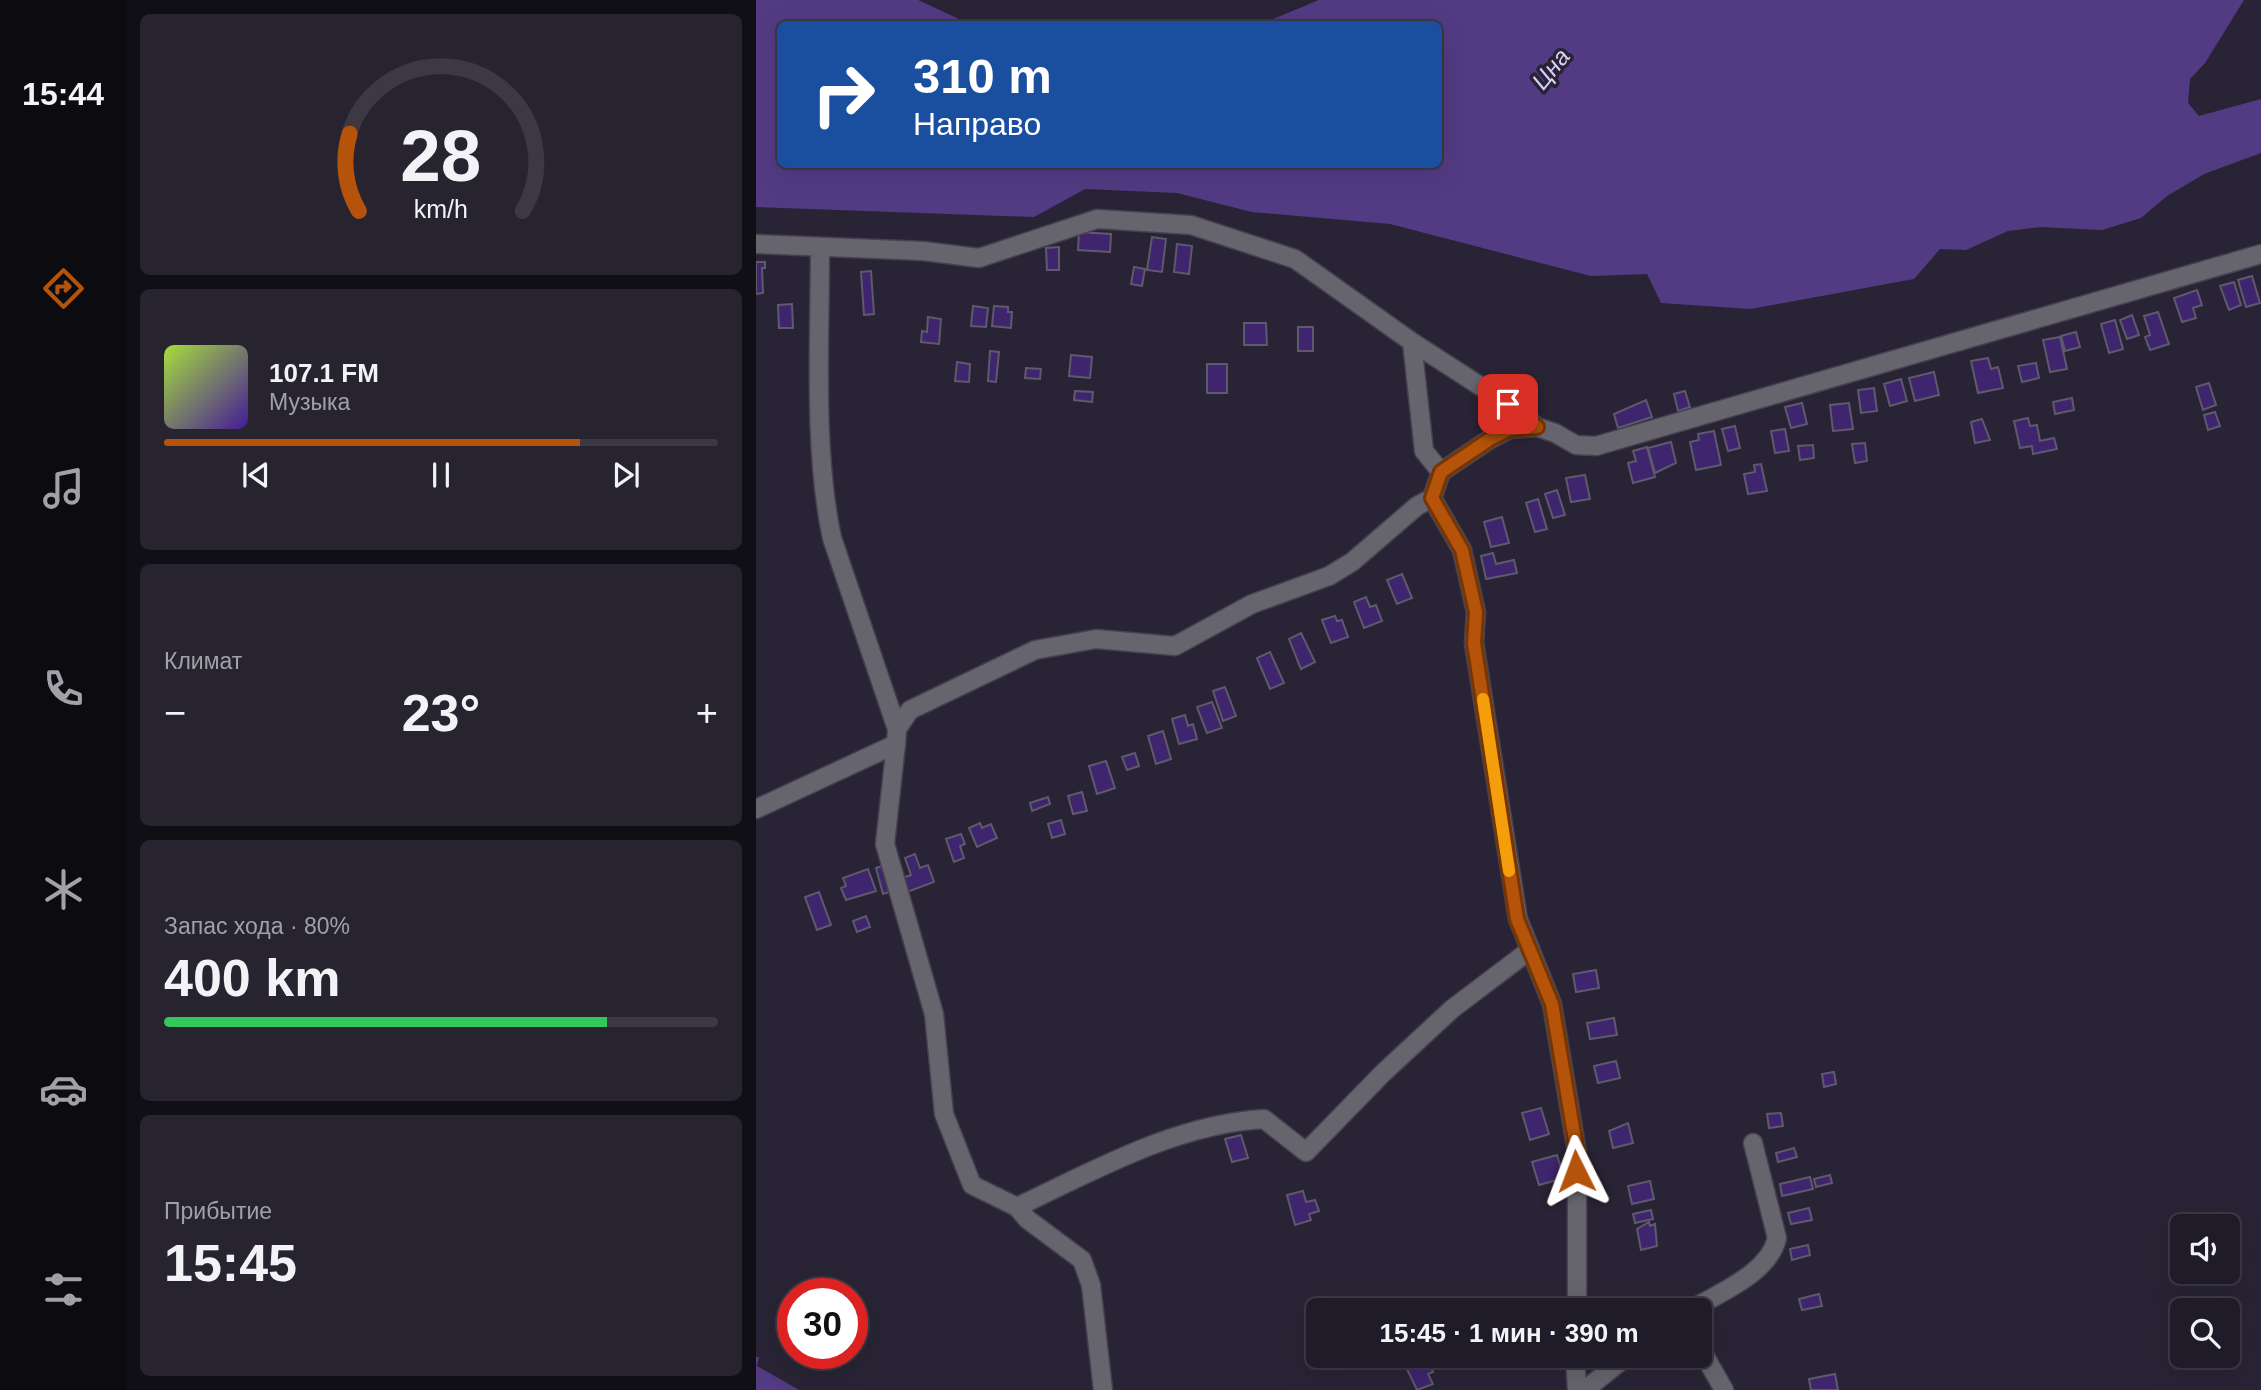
<!DOCTYPE html>
<html lang="ru">
<head>
<meta charset="utf-8">
<style>
  :root { --surface:#1f1b28; --page:#272430; --text:#f1f3f6; --muted:#a1a1a8; --line:#3c3945; --accent:#b45309 }
  body { margin:0; font-family:Helvetica,sans-serif; background:var(--page); color:var(--text); height:100vh; display:flex; flex-direction:column; font-size:26px; white-space:nowrap }
  * { box-sizing:border-box; margin:0 }
  p { font-size:23px; color:var(--muted) }
  .icon { flex:none; width:38px; height:38px; fill:none; stroke:currentColor; stroke-width:2; stroke-linecap:round; stroke-linejoin:round }
  .map { position:relative; flex:1; overflow:hidden }
  .details { display:flex; flex-direction:column; gap:14px; padding:14px; background:#110f16; width:630px }
  .details>* { flex:none }
  .banner { position:absolute; left:21px; top:21px; width:665px; height:147px; border-radius:10px; box-shadow:0 7px 28px #0002,0 0 0 2px var(--line); background:#1a4fa0; color:#fff; overflow:hidden }
  .fabs { position:absolute; left:1414px; top:1214px; display:grid; gap:14px }
  .fabs a { display:grid; place-items:center; width:70px; height:70px; border-radius:10px; background:var(--surface); box-shadow:0 7px 28px #0002,0 0 0 2px var(--line); font-size:35px }
  .speed { position:absolute; left:21px; top:1278px; display:flex; gap:14px; font-size:35px; font-weight:700; text-align:center }
  .speed>* { display:grid; place-content:center; width:91px; height:91px; border-radius:50%; background:var(--surface); box-shadow:0 7px 28px #0002,0 0 0 2px var(--line); line-height:1 }
  .speed .limit { border:10px solid #d22; background:#fff; color:#111 }
  .pin { position:absolute; display:grid; place-items:center; width:60px; height:60px; color:#fff; margin:-30px; border-radius:14px; box-shadow:0 4px 10px #0006 }
  .me { position:absolute; width:77px; margin:-38px; rotate:357deg; stroke-linejoin:round; filter:drop-shadow(0 0 5px #0008) }
  .turn { display:flex; align-items:center; gap:24px; height:147px; padding:0 21px; font-size:32px }
  .turn .icon { width:91px; height:91px; stroke-width:2.5 }
  .turn b { display:block; font-size:49px; line-height:60px }
  .big { font-size:52px; font-weight:700; line-height:1.1 }
  .details .widget { flex:1; display:flex; flex-direction:column; justify-content:center; gap:10px; min-width:0; padding:0 24px; border-radius:10px; background:var(--page) }
  .details .dial { align-items:center; gap:0 }
  .dial svg { height:182px; overflow:visible; fill:none; stroke:var(--line); stroke-width:7; stroke-linecap:round; text-anchor:middle }
  .dial text { fill:var(--text); stroke:none }
  .song { display:flex; align-items:center; gap:21px }
  .cover { width:84px; height:84px; border-radius:10px; background:linear-gradient(135deg,hsl(80 70% 55%),hsl(260 70% 35%)) }
  .played { height:7px; border-radius:4px; background:linear-gradient(90deg,var(--accent) 75%,var(--line) 75%) }
  .keys { display:flex; justify-content:space-around; direction:ltr }
  .heat { display:flex; justify-content:space-between; align-items:center; font-size:38px; direction:ltr }
  .charge { height:10px; border-radius:5px; background:linear-gradient(90deg,#34c759 80%,var(--line) 0) }
  .trip { position:absolute; left:550px; top:1298px; width:406px; height:70px; border-radius:10px; background:var(--surface); box-shadow:0 7px 28px #0002,0 0 0 2px var(--line); font-weight:700; line-height:70px; text-align:center }
  main { display:flex; flex:1; min-height:0 }
  .tab-bar { display:flex; flex-direction:column; width:126px; justify-content:space-around; align-items:center; background:#0c0b10; color:var(--muted) }
  .tab-bar .icon { width:49px; height:49px }
  .tab-bar .selected { color:var(--accent) }
  .tab-bar b { font-size:32px; color:var(--text) }
  .map>svg:first-child { display:block }
  .water { fill:#533b84 }
  .building { fill:#3f256d; stroke:#5e596c; stroke-width:2 }
  .lines { fill:none; stroke-linecap:round; stroke-linejoin:round }
  .minor-casing { stroke:#464151; stroke-width:21 }
  .minor { stroke:#66646d; stroke-width:18 }
  .route-casing { stroke:#753606; stroke-width:18 }
  .route { stroke:#b45309; stroke-width:12 }
  .slow { stroke:#f59e0b; stroke-width:12 }
  .labels { text-anchor:middle; stroke-width:7; stroke-linejoin:round; paint-order:stroke }
  .water-label { font-size:24px; font-style:italic; fill:#d8cef9; stroke:#292435 }
</style>
</head>
<body>
<main>
<nav class="tab-bar">
<b>15:44</b>
<svg class="icon selected" aria-label="directions" viewBox="0 0 24 24"><path d="M12 3l9 9-9 9-9-9zM9 14v-3h6M13 9l2 2-2 2"/></svg>
<svg class="icon" aria-label="music" viewBox="0 0 24 24"><path d="M9 18V5l10-2v13"/><circle cx="6" cy="18" r="3"/><circle cx="16" cy="16" r="3"/></svg>
<svg class="icon" aria-label="phone" viewBox="0 0 24 24"><path d="M5 4h4l2 5-3 2q2 4 5 5l2-3 5 2v4C11 20 4 13 5 4z"/></svg>
<svg class="icon" aria-label="climate" viewBox="0 0 24 24"><path d="M12 3v18M4 7l16 10M4 17L20 7"/></svg>
<svg class="icon" aria-label="car" viewBox="0 0 24 24"><path d="M5 17H2v-5l4-1 3-4h7l3 4 3 1v5h-3M9 17h6M6 11h13"/><circle cx="7" cy="17" r="2"/><circle cx="17" cy="17" r="2"/></svg>
<svg class="icon" aria-label="filters" viewBox="0 0 24 24"><path d="M4 7h16M4 17h16"/><circle cx="9" cy="7" r="2"/><circle cx="15" cy="17" r="2"/></svg>
</nav>
<section class="details">
<div class="widget dial"><svg viewBox="0 0 100 80">
<path d="M14 69A42 42 0 1 1 86 69"/>
<path d="M14 69A42 42 0 0 1 10 35" stroke="#b45309"/>
<text x="50" y="56" font-size="32" font-weight="700">28</text>
<text x="50" y="72" font-size="11">km/h</text>
</svg></div>
<div class="widget">
<div class="song"><i class="cover"></i><div><b>107.1 FM</b><p>Музыка</p></div></div>
<div class="played"></div>
<div class="keys"><svg class="icon" aria-label="previous" viewBox="0 0 24 24"><path d="M18 5L8 12l10 7zM5 5v14"/></svg><svg class="icon" aria-label="pause" viewBox="0 0 24 24"><path d="M8 5v14M16 5v14"/></svg><svg class="icon" aria-label="next" viewBox="0 0 24 24"><path d="M6 5l10 7-10 7zM19 5v14"/></svg></div>
</div>
<div class="widget"><p>Климат</p>
<div class="heat"><a>−</a><b class="big">23°</b><a>+</a></div>
</div>
<div class="widget"><p>Запас хода · 80%</p><b class="big">400 km</b><div class="charge"></div></div>
<div class="widget"><p>Прибытие</p><b class="big">15:45</b></div>
</section>
<div class="map">
<svg width="1505" height="1390" viewBox="0 0 1505 1390">
  <rect width="100%" height="100%" fill="#292435"/>
  <path class="water" d="M0 0H162L214 24H24V164H682V24H505L563 0H1488L1449 63 1434 79 1432 103 1443 116 1505 99V153L1448 174 1411 196 1385 218 1346 230 1285 227 1252 231 1210 250 1184 249 1158 279 994 309 905 303 891 274 835 276 634 224 496 212 421 193 329 189 278 217 0 207Z
    M0 1357H3L1 1366 43 1390H0Z"/>
  <path class="building" d="M323 232 355 234 354 252 322 250Z
    M396 237 410 239 406 272 391 270Z
    M421 244 436 246 433 274 418 272Z
    M303 247V270H291L290 248Z
    M0 262H9V268H6L7 293 0 294Z
    M378 267 389 269 386 286 375 284Z
    M115 271 118 314 108 315 105 272Z
    M1496 276 1504 303 1490 307 1482 280Z
    M1478 282 1485 305 1473 310 1464 286Z
    M1441 290 1446 305 1437 308 1440 318 1426 322 1418 298Z
    M36 304 37 328H23L22 305Z
    M217 306 232 308 230 327 215 326Z
    M238 306 252 307V312H256L255 328 236 326Z
    M1402 312 1413 344 1394 350 1389 337 1394 335 1388 316Z
    M1376 315 1383 335 1371 339 1364 320Z
    M172 317 185 319 183 344 165 342 166 331 171 332Z
    M1359 320 1367 349 1353 353 1345 324Z
    M488 323H510L511 345H488Z
    M542 327H557V351H542Z
    M1320 332 1324 347 1309 351 1305 336Z
    M1304 337 1311 369 1294 372 1287 340Z
    M234 351 243 352 240 382 232 381Z
    M315 355 336 357 334 378 313 376Z
    M1232 358 1235 369 1242 367 1247 388 1222 393 1215 361Z
    M201 362 214 364 213 382 199 381Z
    M1280 363 1283 378 1266 382 1262 366Z
    M451 364H471V393H451Z
    M270 368 285 369 284 379 269 378Z
    M1178 372 1183 395 1159 401 1153 378Z
    M1145 379 1151 401 1134 406 1128 384Z
    M1453 383 1460 405 1447 410 1440 387Z
    M1118 388 1121 411 1105 413 1102 390Z
    M319 391 337 392 336 402 318 400Z
    M929 391 934 407 922 411 918 394Z
    M1316 398 1318 410 1299 414 1297 402Z
    M890 400 896 417 862 428 858 414Z
    M1046 403 1051 424 1035 428 1029 407Z
    M1093 403 1097 429 1077 431 1074 405Z
    M1459 412 1464 426 1452 430 1448 415Z
    M1272 418 1274 426 1281 425 1284 441 1298 438 1301 449 1277 454 1276 446 1264 448 1258 421Z
    M1226 419 1234 440 1219 443 1215 422Z
    M979 426 984 448 972 451 966 429Z
    M1029 429 1033 451 1019 453 1015 431Z
    M958 431 965 465 940 470 934 442 943 440 942 434Z
    M915 442 920 463 899 473 892 448Z
    M1109 443 1111 461 1099 463 1096 444Z
    M1057 445 1058 458 1044 460 1042 446Z
    M891 447 899 477 877 483 872 463 880 461 877 451Z
    M1005 464 1011 491 992 494 988 474 999 472 998 465Z
    M829 475 834 499 815 502 810 478Z
    M801 490 809 515 797 518 789 494Z
    M782 499 791 529 779 532 770 503Z
    M746 517 753 543 735 547 728 522Z
    M737 553 740 564 758 560 761 573 730 579 725 556Z
    M646 574 656 598 641 604 631 580Z
    M610 597 614 607 620 605 626 621 608 628 598 602Z
    M579 616 581 621 586 620 592 637 575 643 566 620Z
    M545 633 559 662 545 669 533 639Z
    M514 652 528 683 514 689 501 658Z
    M469 687 480 716 467 721 457 691Z
    M456 702 466 728 451 733 441 707Z
    M429 715 432 726 437 724 441 739 423 744 416 719Z
    M407 731 415 759 400 764 392 736Z
    M379 753 383 766 371 770 366 757Z
    M350 761 359 788 341 794 333 766Z
    M326 792 331 811 317 814 312 796Z
    M292 797 294 804 276 811 274 803Z
    M305 820 309 834 296 838 292 824Z
    M224 823 226 828 235 824 241 838 221 847 213 828Z
    M205 834 209 844 204 846 208 858 198 862 190 839Z
    M159 854 164 868 172 865 178 882 151 892 146 878 155 875 149 858Z
    M133 864 140 890 127 894 120 868Z
    M112 869 120 891 90 900 85 888 90 886 87 878Z
    M63 892 75 925 61 930 49 897Z
    M110 916 114 927 101 932 97 921Z
    M840 970 843 988 820 992 817 974Z
    M858 1018 861 1035 834 1039 831 1023Z
    M860 1061 864 1078 842 1083 838 1066Z
    M1078 1072 1080 1084 1068 1087 1066 1074Z
    M785 1108 793 1134 774 1140 766 1113Z
    M1025 1113 1027 1126 1013 1128 1011 1114Z
    M872 1123 877 1143 857 1148 853 1131Z
    M485 1135 492 1158 476 1162 469 1139Z
    M1038 1148 1041 1157 1022 1162 1020 1153Z
    M801 1155 808 1178 783 1185 776 1162Z
    M1074 1175 1076 1183 1060 1187 1058 1179Z
    M1054 1177 1057 1189 1026 1196 1024 1184Z
    M894 1181 898 1199 876 1204 872 1186Z
    M547 1191 550 1202 559 1200 563 1211 553 1214 555 1220 539 1225 531 1195Z
    M1053 1208 1056 1220 1035 1224 1032 1213Z
    M895 1210 897 1219 879 1223 877 1214Z
    M893 1222 894 1226 899 1224 901 1246 885 1250 881 1229Z
    M1052 1245 1054 1255 1036 1260 1034 1249Z
    M1063 1294 1066 1306 1046 1310 1043 1299Z
    M669 1356 677 1372 672 1374 677 1384 661 1390 649 1365Z
    M1079 1374 1082 1390H1055L1053 1379Z"/>
  <g class="lines">
    <defs>
      <path id="minor" d="M0 244 167 251 223 258 341 219 435 225 539 259 656 342 752 404 781 427 799 433 820 445 840 446 1505 254
        M64 249C64 339 57 450 76 538L141 729
        M656 342 668 451 685 472
        M676 498 706 550 720 612 718 643 762 919 796 1004 821 1152V1311
        M140 744 129 844 178 1014 188 1114 216 1185 261 1207 271 1219 326 1260 335 1285 347 1390
        M0 809 140 744 141 729 154 710 279 650 340 639 419 646 496 604 573 576 596 562 661 506 676 498 685 472 734 439 754 429 781 427
        M261 1207C339 1170 420 1124 508 1119L550 1152 627 1073 696 1009 774 950
        M933 1311C962 1293 1013 1274 1021 1238L997 1143
        M943 1346 968 1390
        M819 1356 821 1390
        M829 1390 871 1356"/>
    </defs>
    <use href="#minor" class="minor-casing"/>
    <use href="#minor" class="minor"/>
  </g>
  <g class="lines">
    <defs>
      <path id="route" d="M752 404 781 427 754 429 734 439 685 472 676 498 706 550 720 612 718 643 761 919 796 1004 821 1152 820 1171"/>
    </defs>
    <use href="#route" class="route-casing"/>
    <use href="#route" class="route"/>
    <path class="slow" d="M727 699 753 871"/>
  </g>
  <g class="labels">
    <g class="water-label">
      <text transform="translate(795 69) rotate(-51)" y="8">Цна</text>
    </g>
  </g>
</svg>
<div class="fabs">
<a><svg class="icon" aria-label="sound" viewBox="0 0 24 24"><path d="M4 9h4l5-4v14l-5-4H4zM17 9q2 3 0 6"/></svg></a>
<a><svg class="icon" aria-label="search" viewBox="0 0 24 24"><circle cx="10" cy="10" r="6"/><path d="M15 15l6 6"/></svg></a>
</div>
<div class="speed"><div class="limit">30</div></div>
<div class="pin" style="left:752px;top:404px;background:#d93025"><svg class="icon" aria-label="arrive" viewBox="0 0 24 24"><path d="M6 21V4h12l-3 4 3 4H6"/></svg></div>
<svg class="me" style="left:820px;top:1171px" viewBox="-20 -20 40 40"><path d="M0-17L14 15 0 8-14 15z" fill="#b45309" stroke="#fff" stroke-width="4"/></svg>
<div class="trip">15:45 · 1 мин · 390 m</div>
<div class="banner">
<div class="turn"><svg class="icon" aria-label="right" viewBox="0 0 24 24"><path d="M7 20v-9h11M14 6l5 5-5 5"/></svg><div><b>310 m</b>Направо</div></div>
</div>
</div>
</main>
</body>
</html>
